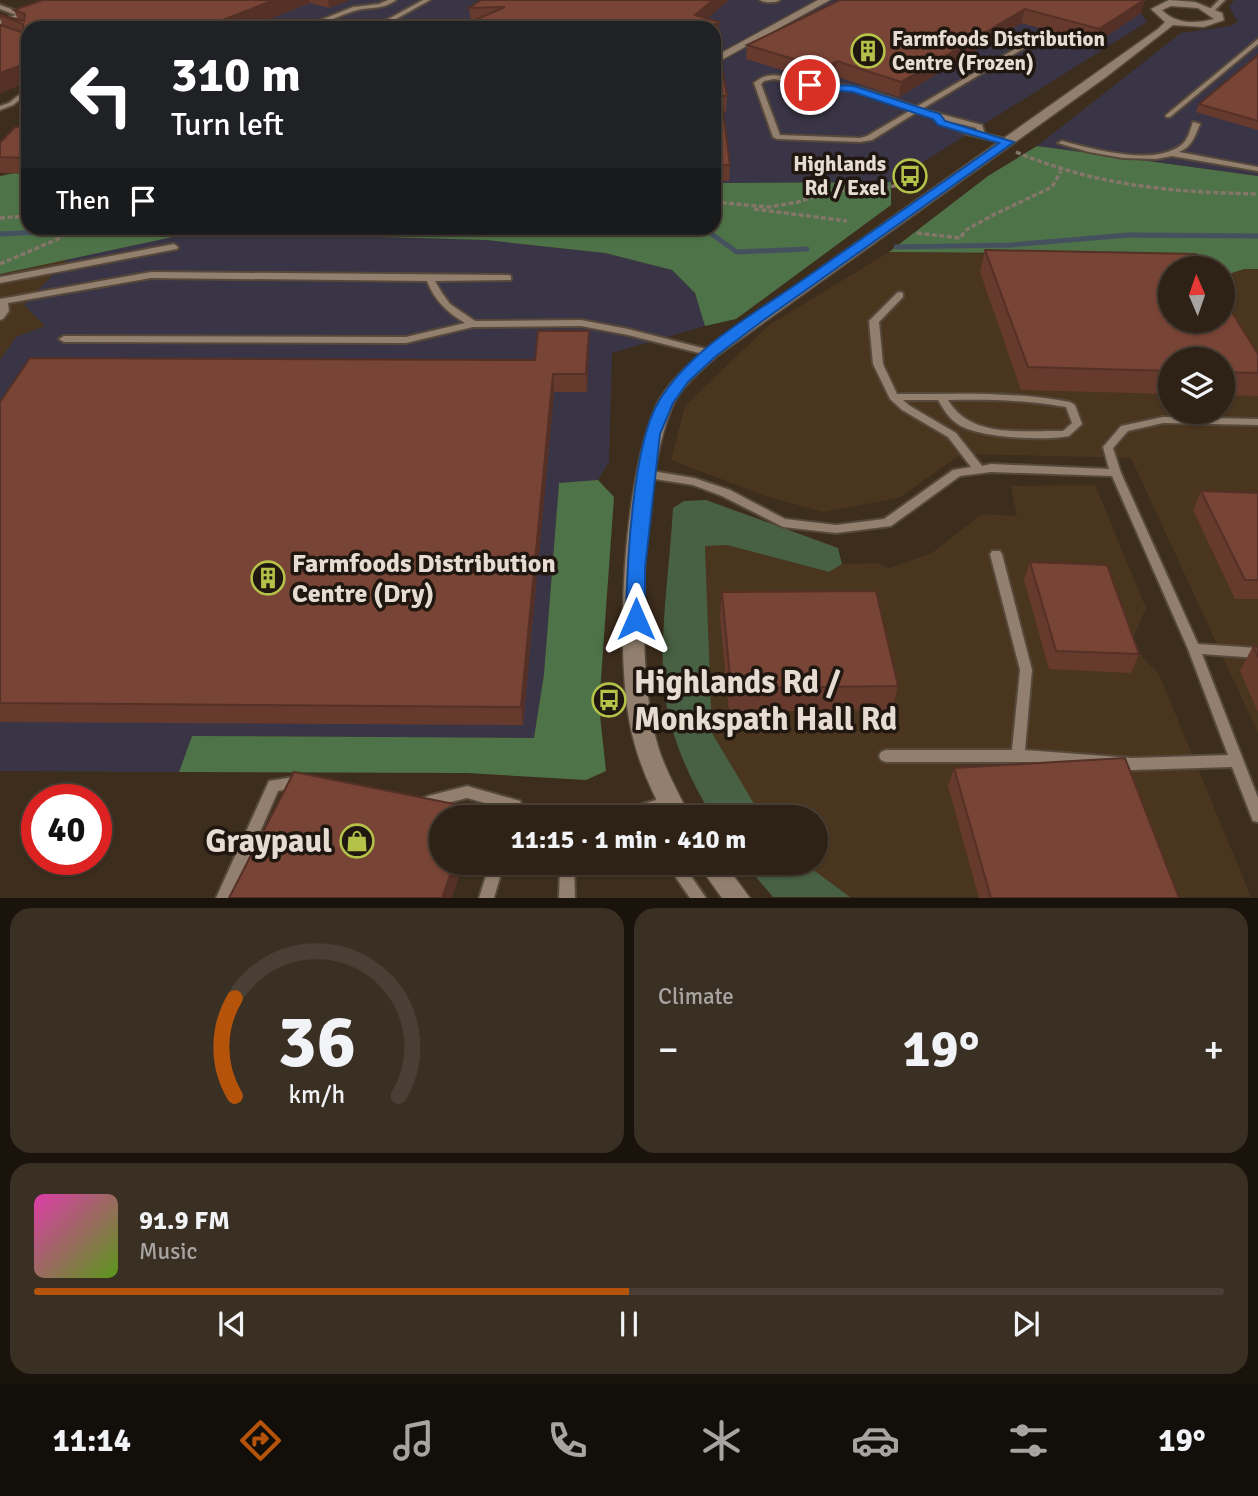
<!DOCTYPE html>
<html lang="en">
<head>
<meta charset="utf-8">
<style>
  :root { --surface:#2e2216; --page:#3a2f23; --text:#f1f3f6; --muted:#a7a4a1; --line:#493f35; --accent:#b45309 }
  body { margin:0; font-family:Signika,sans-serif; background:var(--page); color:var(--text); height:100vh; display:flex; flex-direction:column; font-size:26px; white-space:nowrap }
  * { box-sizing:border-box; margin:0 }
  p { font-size:23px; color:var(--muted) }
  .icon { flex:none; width:38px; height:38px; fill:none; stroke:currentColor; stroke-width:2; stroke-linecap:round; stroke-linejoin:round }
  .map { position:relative; height:898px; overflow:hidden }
  .sheet { display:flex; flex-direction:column; gap:10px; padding:10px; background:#19130c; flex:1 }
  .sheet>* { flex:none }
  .top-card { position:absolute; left:21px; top:21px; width:700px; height:214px; border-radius:21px; box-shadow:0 2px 5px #0004,0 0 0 2px var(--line); background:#202124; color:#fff; overflow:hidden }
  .needle { width:46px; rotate:358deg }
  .buttons { position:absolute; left:1158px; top:256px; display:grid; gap:14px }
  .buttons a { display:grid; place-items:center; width:77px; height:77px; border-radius:50%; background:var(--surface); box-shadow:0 2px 5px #0004,0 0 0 2px var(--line); font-size:35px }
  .speed { position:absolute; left:21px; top:784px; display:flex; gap:14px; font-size:35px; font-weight:700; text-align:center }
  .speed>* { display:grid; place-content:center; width:91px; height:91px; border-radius:50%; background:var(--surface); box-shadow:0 2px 5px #0004,0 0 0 2px var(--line); line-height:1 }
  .speed .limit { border:10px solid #d22; background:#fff; color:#111 }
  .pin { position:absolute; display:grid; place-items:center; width:60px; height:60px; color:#fff; margin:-30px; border:4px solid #fff; border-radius:50%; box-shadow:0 2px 7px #0007 }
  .me { position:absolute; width:77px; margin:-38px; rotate:0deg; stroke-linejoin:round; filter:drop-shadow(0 0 5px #0008) }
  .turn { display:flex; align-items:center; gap:24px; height:147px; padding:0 35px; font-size:32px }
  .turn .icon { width:91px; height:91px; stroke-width:2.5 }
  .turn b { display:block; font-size:49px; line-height:60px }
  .then { display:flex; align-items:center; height:66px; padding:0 35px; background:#0003; gap:14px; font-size:26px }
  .big { font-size:52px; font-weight:800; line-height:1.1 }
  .sheet .tile { flex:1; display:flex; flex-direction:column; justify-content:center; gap:10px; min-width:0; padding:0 24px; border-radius:21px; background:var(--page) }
  .sheet .dial { align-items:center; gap:0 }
  .dial svg { height:182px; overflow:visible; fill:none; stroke:var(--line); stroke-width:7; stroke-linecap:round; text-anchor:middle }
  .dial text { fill:var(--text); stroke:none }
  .song { display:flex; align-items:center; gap:21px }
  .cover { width:84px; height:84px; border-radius:10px; background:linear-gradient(135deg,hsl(320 70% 55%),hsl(90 70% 35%)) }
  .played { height:7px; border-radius:4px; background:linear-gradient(90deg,var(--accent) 50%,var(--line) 50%) }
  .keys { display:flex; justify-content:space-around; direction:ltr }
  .heat { display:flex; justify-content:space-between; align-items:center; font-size:38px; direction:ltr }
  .sheet .tiles { flex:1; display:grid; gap:10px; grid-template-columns:1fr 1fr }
  .tile:last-child { grid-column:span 2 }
  .trip { position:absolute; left:429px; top:805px; width:399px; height:70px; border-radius:35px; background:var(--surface); box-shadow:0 2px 5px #0004,0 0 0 2px var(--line); font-weight:800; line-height:70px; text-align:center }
  .dock { display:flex; height:112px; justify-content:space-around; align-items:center; background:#120e09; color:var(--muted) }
  .dock .icon { width:49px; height:49px }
  .dock .active { color:var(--accent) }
  .dock b { font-size:32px; color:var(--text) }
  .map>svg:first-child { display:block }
  .built { fill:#4a351f; fill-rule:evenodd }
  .industrial { fill:#3a3546 }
  .green { fill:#486043 }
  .forest { fill:#4f7349 }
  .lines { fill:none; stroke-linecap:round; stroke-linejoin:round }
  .stream { stroke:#45515f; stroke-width:5 }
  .service-casing { stroke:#56493b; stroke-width:4 }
  .minor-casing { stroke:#56493b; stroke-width:3 }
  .tertiary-casing { stroke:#56493b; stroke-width:3 }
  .path { stroke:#847669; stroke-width:3.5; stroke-dasharray:5 2.5; stroke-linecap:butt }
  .service { fill:#927f6d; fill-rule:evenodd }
  .minor { fill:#927f6d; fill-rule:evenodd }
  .tertiary { fill:#927f6d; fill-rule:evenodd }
  .wall { fill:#673a2e }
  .shaded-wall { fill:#543026 }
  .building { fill:#784436; stroke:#543026; stroke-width:2 }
  .route { fill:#1a73e8; stroke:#114b97; stroke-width:2 }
  .labels { text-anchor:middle; stroke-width:7; stroke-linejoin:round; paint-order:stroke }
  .far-poi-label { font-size:21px; font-weight:bold; fill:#e6dcd2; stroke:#1f1710; text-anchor:start }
  .poi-label { font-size:26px; font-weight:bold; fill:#e6dcd2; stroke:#1f1710; text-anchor:start }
  .near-poi-label { font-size:32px; font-weight:bold; fill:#e6dcd2; stroke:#1f1710; text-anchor:start }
</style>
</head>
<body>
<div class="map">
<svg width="1258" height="898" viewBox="0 0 1258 898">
  <rect width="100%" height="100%" fill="#3d2d1d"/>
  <path class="built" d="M889 252 1016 254 1171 320H1223V276L1244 269H1258V733L1131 458 961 454 899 498 823 512 766 496 671 460 685 406 769 325ZM1171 359H1223V411H1171Z
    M68 259 24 305 45 326 16 337 0 360V274Z
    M1095 485 1146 608 1133 638 1143 658 1159 674 1251 897H850L804 863H816V817H762L712 733 705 545H727L829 572 842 564 879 563 887 569 932 553 982 514 1017 516 1011 486Z"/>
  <path class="industrial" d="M73 0H1111L1141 13 1147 22 891 182 714 183V28L0 27Z
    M1234 0H1258V176L1037 146 1181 33 1230 26 1238 22 1229 7Z
    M196 232 486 240 605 253 672 270 695 293 705 326 612 353 609 462 598 480 559 484 544 674 534 738 192 736 179 772 0 771V360L16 337 45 326 24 305 68 259Z"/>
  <path class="green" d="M706 500 838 548 842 564 829 572 727 545 705 546 712 733 762 817H713C687 776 665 725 663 675 661 620 670 563 673 508L684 501Z
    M744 863H804L850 897H773Z"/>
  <path class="forest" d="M1037 146 1258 176V269H1244L1223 276V268H1171L1021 253 889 252 988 176Z
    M15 173 28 174V228H714V183L891 182V205L736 319 705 326 695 293 672 270 605 253 486 240 196 232 0 274V176Z
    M598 480 614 497 599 706 606 771 586 780 467 773 179 772 192 736 534 738 544 674 559 483Z"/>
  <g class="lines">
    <path class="stream" d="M703 228 737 252 807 249
      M0 234 40 232
      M896 247 1011 245 1129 235 1258 236"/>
    <defs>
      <path id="service" d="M388 0H396C380 11 370 6 354 11 336 16 319 28 301 28L353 7 379 4Z
        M423 0H430L380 28H372Z
        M760 0H780C776 3 764 3 760 0Z
        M1219 0H1225L1214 11H1210V9Z
        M0 5 22 13 31 10 34 12 0 24V20L16 15 0 9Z
        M1034 38 1037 40 1036 41 922 109 982 125 985 134 1011 140V144H1008L967 134 936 120 935 118 917 112 872 140 860 142 777 139 773 137 754 83C770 68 792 79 811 82 823 84 836 83 849 86 872 90 894 99 916 107ZM774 79 813 87 851 90 911 110 867 136 860 138 780 135 761 84 764 81ZM953 122 976 128 978 132Z
        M1258 39V44L1170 117H1166V115Z
        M28 88V93L13 105 0 110V106L9 103Z
        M1193 122 1200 124C1195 136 1192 147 1179 152L1258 167V171L1172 156 1156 159 1123 158 1089 152 1058 143 1062 141C1093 149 1152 166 1180 146 1188 141 1190 130 1193 122Z
        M174 244 178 247 177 249 0 283V277Z
        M151 272 508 275 511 276V280L435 281 442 293 450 304 475 321 581 320 628 329 714 351 716 353 711 356 628 335 581 326 473 327 406 343 64 342 59 339 64 336 406 337 465 323C448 313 434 300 427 281L151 278 8 303 9 311 3 319 0 320V299Z
        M900 292 903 293V297L879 322 883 364 897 394C955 394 1013 391 1070 402L1075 405 1082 424 1069 436C1043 441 981 438 959 425 949 419 944 410 938 400H903L910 406 956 433 982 466 991 464 1109 469 1103 447 1121 426 1163 417 1258 419V425L1163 423 1128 431 1113 448 1121 473 1198 644 1258 648V658L1202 654 1258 798V822L1253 821 1232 767 1132 770 1043 762H886L881 760 879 756 881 752 886 750H1012L1020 670 990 554 992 551H1000L1002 554 1032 670 1025 750 1132 758 1228 755 1188 649 1112 476 991 472 960 476 891 526 836 533 783 527 722 496 693 485 642 477 641 474 642 471 646 470 694 478 730 490 785 519 836 525 884 519 953 470 971 467 948 437 902 410 890 399 873 364 869 321 897 293ZM948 400C988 399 1027 400 1066 407L1072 423 1063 431C1023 430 971 439 948 400Z
        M301 776 306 778 308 782 306 786 278 791 231 898H216L269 781Z
        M467 786 520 801 522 805 519 817H505L507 809 467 798 428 808 423 806 421 802 423 798 428 796Z
        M669 796 674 798 676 802 674 806 641 817H615L617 812Z
        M490 863H504L494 898H479Z
        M560 863H574L575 898H559Z
        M666 863H682L706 898H690Z"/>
      <path id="minor" d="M818 0H830L714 64V57Z"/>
      <path id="tertiary" d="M1169 0 1195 2 1222 13 1224 20 1204 27 1173 25 1106 77 717 356C702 370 683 385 674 403 641 474 635 664 656 739 663 767 678 791 690 817H665C652 792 640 766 633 738 613 659 623 480 656 406 667 383 687 366 705 350L1158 29 1165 22 1151 9ZM1171 6 1198 8 1214 19C1196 24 1175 24 1162 10Z
        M697 863H724L750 898H722Z"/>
    </defs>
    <use href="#service" class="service-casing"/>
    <use href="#minor" class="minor-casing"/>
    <use href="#tertiary" class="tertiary-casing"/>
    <path class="path" d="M1016 152C1097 186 1171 192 1258 194
      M714 202 769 207 798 202 830 191 880 189 927 179
      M754 209 847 221
      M0 218 28 216
      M917 233 960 238 966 230 993 215 1052 187 1061 171
      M0 264 60 238 75 228"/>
    <use href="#service" class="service"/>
    <use href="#minor" class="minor"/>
    <use href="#tertiary" class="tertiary"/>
  </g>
  <path class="wall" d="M42 0H349L329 8 310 3 247 28H28V82L0 93V25H2L0 15 18 20 14 10Z
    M481 0H729L707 18 719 22V36L717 37 716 50H719L727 96 726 112H723L730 165 729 181H714V28H456L471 22 469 8Z
    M840 0 1141 13 1096 43 1021 23 899 97 835 76 826 81 811 79 746 59 747 45Z
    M1258 55V130L1196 112 1199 104Z
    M28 128V174L0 173V143Z
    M985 250 1258 354V396L1223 395V359H1171V394L1021 390 980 272Z
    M589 349 587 392H554L523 725 0 722V402L535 360Z
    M1201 491 1258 493V599H1235L1193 510Z
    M1030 562 1139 654 1131 673 1049 669 1024 580Z
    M722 592 898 686 892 710 729 712 720 617Z
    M1253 646 1258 647V712L1240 671Z
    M954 768 1179 898H979L948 786Z"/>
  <path class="shaded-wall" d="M274 0H310V3L247 28H202Z
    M328 0H349L329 8Z
    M713 0H729L696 28 695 15Z
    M1145 0 1141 13 1096 43 1099 29Z
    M1025 9 1021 23 899 97 901 82Z
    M719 22V36L714 39 715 24Z
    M717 38 716 53 714 55V41Z
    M837 61 835 76 826 81 828 66Z
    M28 63V82L0 93V73Z
    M589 331V349L587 392 586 374Z
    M553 374 554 392 523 725 521 707Z
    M474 808 476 817H471Z
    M454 863H464L452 898H442Z"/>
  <path class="building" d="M43 0H274L202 28H28V63L0 73V25L24 33 23 24 0 15 24 21 25 14 14 10Z
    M481 0H713L695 15 719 22 715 24 717 38 714 41V28H456L505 7 469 8Z
    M840 0H1144L1099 29 1025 9 901 82 837 61 828 66 813 65 747 45Z
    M714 49 719 50 727 96H721L730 165H714Z
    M1258 55V121L1199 104Z
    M15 127 28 128V158L0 157V143Z
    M985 250 1196 254 1204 268H1171V320H1223V298L1258 354V373L1223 372V359H1171V371L1028 367Z
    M538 331H589L586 374H553L521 707 0 703V402L30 358 535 360Z
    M1201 491 1258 493V580H1245Z
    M1030 562 1107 565 1139 654 1056 651Z
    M876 591 898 686 731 688 722 592Z
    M1253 646 1258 647V657Z
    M1125 758 1179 898H991L954 768Z
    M294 772 474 808 471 817H441V863H454L442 898H229Z"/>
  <path class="route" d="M807 83 854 86 940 114 945 121 1014 142 761 322 716 356 688 382 673 403 660 434 645 569V619L636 626 629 624 626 619C627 566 632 445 659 401 691 348 754 314 804 279 869 234 934 188 999 143L938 125 933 119 853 92 810 88Z"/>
  <defs>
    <symbol id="building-ring" viewBox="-11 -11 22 22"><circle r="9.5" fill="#1f1710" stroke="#b5c24a" stroke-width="1.5"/><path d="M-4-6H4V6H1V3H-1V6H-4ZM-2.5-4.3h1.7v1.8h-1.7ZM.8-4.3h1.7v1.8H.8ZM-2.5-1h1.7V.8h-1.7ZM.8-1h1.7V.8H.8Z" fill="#b5c24a"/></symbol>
    <symbol id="bus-ring" viewBox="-11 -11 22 22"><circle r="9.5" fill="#1f1710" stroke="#b5c24a" stroke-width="1.5"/><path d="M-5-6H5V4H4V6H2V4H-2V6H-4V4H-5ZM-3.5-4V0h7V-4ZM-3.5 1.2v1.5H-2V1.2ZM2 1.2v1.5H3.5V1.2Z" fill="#b5c24a"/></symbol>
    <symbol id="shop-ring" viewBox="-11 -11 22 22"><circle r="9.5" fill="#1f1710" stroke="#b5c24a" stroke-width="1.5"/><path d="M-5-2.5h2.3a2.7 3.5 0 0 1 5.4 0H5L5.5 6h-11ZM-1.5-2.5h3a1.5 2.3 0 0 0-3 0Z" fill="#b5c24a"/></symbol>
  </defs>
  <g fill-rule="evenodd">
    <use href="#building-ring" x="849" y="32" width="38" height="38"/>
    <use href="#bus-ring" x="891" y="157" width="38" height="38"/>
    <use href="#building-ring" x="249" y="559" width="38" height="38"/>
    <use href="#bus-ring" x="590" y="681" width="38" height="38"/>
    <use href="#shop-ring" x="338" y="822" width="38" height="38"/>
  </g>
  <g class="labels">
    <g class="far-poi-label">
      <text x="892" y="46">Farmfoods Distribution<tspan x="892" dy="24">Centre (Frozen)</tspan></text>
      <text x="886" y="171" text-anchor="end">Highlands<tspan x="886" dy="24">Rd / Exel</tspan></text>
    </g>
    <g class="poi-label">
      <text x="292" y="572">Farmfoods Distribution<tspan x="292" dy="30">Centre (Dry)</tspan></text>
    </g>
    <g class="near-poi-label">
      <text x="634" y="693">Highlands Rd /<tspan x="634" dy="37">Monkspath Hall Rd</tspan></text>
      <text x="332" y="852" text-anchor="end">Graypaul</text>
    </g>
  </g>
</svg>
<div class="buttons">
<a><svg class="needle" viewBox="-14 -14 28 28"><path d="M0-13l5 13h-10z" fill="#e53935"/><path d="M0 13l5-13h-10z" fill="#a7a4a1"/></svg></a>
<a><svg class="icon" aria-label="layers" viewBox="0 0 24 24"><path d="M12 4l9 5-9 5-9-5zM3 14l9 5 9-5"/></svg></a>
</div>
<div class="speed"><div class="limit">40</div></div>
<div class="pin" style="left:810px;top:85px;background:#d93025"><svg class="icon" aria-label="arrive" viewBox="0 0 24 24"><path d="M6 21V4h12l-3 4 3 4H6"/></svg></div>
<svg class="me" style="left:636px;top:619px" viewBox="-20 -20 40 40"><path d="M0-17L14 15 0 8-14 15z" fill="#1a73e8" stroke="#fff" stroke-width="4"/></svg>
<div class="trip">11:15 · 1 min · 410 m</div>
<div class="top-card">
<div class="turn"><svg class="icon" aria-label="left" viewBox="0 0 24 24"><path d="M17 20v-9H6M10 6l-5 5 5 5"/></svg><div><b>310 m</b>Turn left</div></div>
<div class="then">Then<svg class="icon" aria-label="arrive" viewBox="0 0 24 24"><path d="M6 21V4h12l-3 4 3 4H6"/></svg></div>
</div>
</div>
<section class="sheet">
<div class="tiles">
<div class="tile dial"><svg viewBox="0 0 100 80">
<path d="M14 69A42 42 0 1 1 86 69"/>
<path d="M14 69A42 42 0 0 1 14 26" stroke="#b45309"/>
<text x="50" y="56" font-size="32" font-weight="700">36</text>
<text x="50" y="72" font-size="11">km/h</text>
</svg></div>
<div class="tile"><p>Climate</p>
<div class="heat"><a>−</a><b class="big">19°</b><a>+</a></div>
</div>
<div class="tile">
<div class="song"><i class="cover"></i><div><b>91.9 FM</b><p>Music</p></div></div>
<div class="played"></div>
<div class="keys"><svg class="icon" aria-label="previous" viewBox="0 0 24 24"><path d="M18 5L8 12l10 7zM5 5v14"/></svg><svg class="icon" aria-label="pause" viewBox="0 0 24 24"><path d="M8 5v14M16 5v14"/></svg><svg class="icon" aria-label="next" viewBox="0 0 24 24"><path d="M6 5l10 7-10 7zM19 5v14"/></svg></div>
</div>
</div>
</section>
<nav class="dock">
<b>11:14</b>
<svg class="icon active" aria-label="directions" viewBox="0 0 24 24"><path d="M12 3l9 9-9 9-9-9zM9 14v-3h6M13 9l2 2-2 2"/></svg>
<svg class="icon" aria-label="music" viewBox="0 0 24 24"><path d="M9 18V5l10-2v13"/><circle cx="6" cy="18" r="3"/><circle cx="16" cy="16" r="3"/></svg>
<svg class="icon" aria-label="phone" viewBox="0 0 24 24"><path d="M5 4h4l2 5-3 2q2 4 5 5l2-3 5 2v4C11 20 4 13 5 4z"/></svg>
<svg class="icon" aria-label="climate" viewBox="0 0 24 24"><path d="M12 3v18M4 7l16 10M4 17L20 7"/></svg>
<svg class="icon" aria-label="car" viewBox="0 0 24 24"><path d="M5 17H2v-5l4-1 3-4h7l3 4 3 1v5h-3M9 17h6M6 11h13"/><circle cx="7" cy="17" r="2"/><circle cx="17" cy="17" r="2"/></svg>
<svg class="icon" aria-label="filters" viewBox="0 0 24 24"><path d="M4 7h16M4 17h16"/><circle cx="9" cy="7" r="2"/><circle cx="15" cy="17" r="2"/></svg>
<b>19°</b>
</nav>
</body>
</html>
